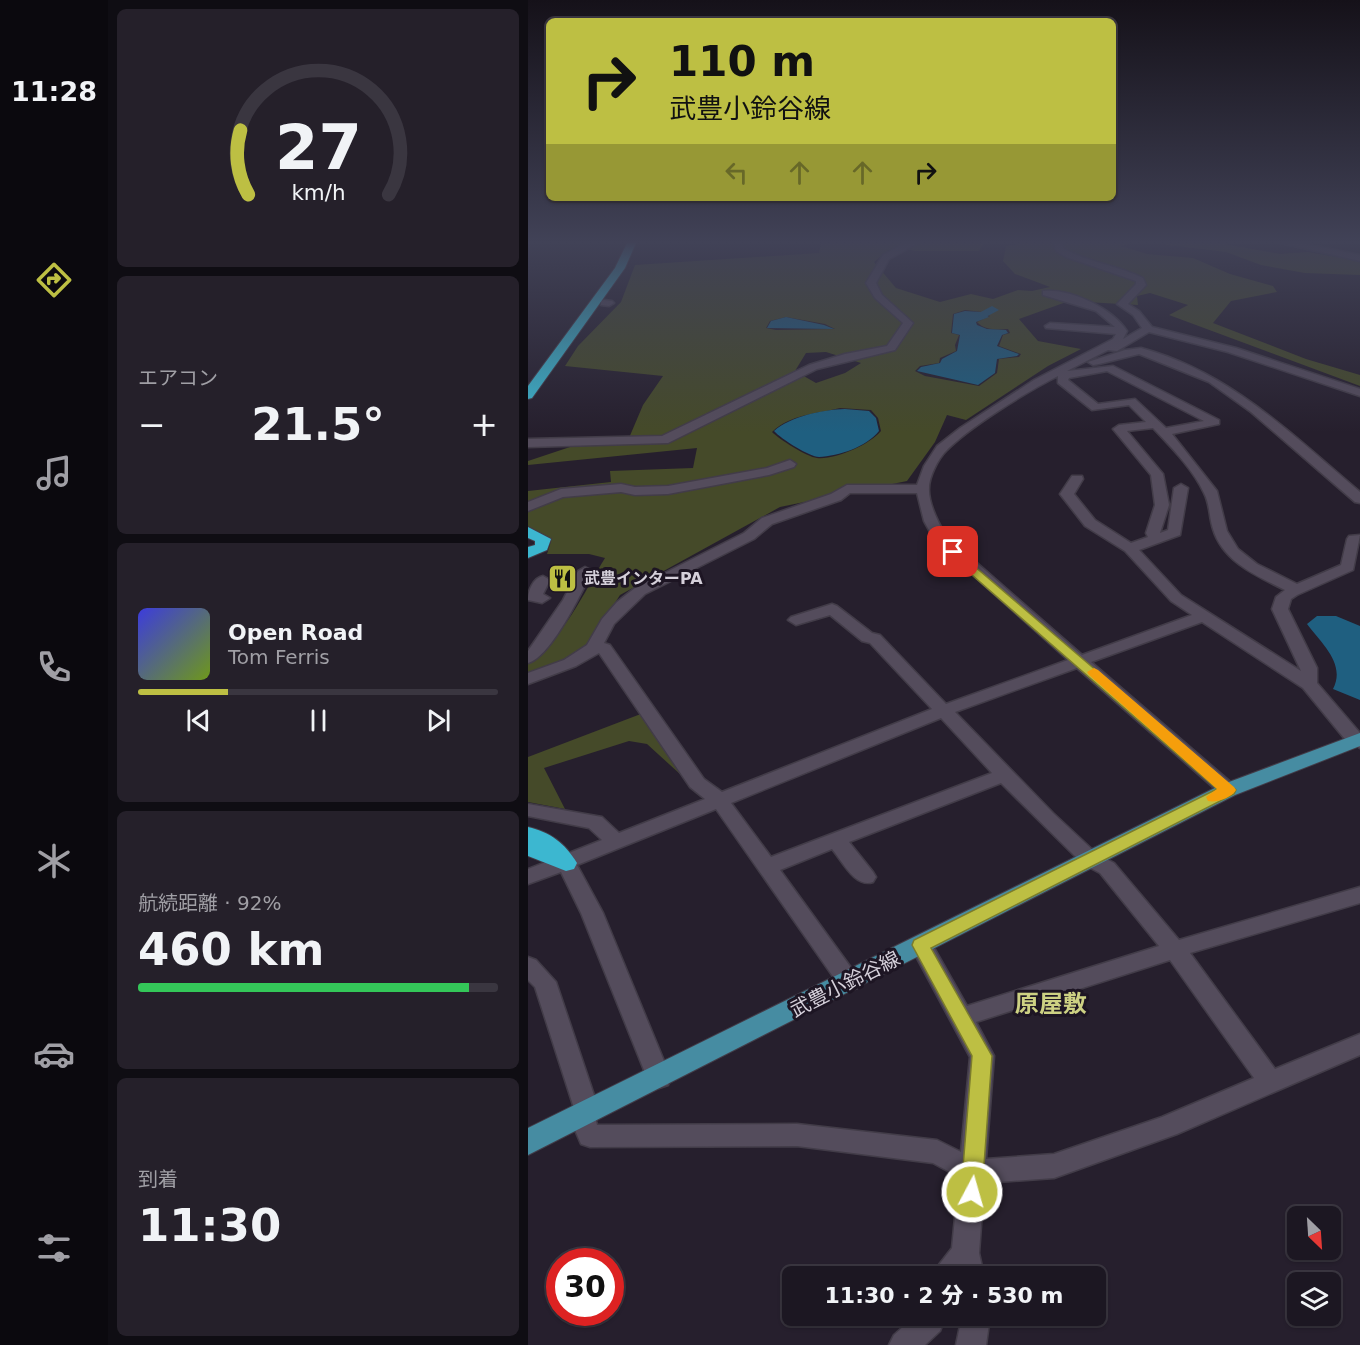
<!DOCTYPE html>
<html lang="ja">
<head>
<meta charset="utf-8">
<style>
  :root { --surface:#1c1722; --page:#25202a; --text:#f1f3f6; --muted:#a09fa5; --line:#3a3640; --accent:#bdbf43 }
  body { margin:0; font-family:"DejaVu Sans","Noto Sans JP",sans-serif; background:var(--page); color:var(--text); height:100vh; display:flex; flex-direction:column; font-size:22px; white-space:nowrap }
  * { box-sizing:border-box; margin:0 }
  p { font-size:20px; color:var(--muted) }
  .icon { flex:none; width:33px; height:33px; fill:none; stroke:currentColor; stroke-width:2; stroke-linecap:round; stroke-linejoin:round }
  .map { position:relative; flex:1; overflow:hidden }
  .sheet { display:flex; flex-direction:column; gap:9px; padding:9px; background:#0f0d13; width:420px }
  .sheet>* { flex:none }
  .banner { position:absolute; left:18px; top:18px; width:570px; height:183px; border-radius:9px; box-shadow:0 2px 4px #0004,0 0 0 2px var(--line); background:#bdbf43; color:#111; overflow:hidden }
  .needle { width:39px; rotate:155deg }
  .controls { position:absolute; left:759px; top:1206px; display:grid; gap:12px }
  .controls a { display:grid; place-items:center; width:54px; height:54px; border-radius:9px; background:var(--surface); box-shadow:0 2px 4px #0004,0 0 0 2px var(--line); font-size:30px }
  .speed { position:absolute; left:18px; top:1248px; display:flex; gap:12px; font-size:30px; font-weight:700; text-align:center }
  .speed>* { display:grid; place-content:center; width:78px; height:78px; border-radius:50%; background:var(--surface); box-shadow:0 2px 4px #0004,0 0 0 2px var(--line); line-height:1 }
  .speed .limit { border:9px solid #d22; background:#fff; color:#111 }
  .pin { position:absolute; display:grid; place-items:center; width:51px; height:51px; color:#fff; margin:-26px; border-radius:12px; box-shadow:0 3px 9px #0006 }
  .me { position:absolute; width:66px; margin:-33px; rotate:6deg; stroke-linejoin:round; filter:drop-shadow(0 0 4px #0008) }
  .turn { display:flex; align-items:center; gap:21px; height:126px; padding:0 24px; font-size:27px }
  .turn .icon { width:78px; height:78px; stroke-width:2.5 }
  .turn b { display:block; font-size:42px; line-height:51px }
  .lanes { display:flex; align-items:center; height:57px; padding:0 24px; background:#0003; justify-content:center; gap:30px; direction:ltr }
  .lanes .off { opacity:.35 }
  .big { font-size:45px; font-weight:800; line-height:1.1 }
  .sheet .card { flex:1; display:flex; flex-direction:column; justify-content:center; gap:9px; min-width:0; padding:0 21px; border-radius:9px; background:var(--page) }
  .sheet .dial { align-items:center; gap:0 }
  .dial svg { height:156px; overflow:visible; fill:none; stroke:var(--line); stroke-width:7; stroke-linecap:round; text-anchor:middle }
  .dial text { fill:var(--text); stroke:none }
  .song { display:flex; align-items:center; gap:18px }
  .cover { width:72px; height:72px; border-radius:9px; background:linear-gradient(135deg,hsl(240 70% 55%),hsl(80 70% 35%)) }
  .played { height:6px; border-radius:3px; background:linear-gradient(90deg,var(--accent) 25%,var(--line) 25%) }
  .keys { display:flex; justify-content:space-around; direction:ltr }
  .heat { display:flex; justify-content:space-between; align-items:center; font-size:33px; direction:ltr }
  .charge { height:9px; border-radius:4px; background:linear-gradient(90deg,#34c759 92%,var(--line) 0) }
  .trip { position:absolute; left:254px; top:1266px; width:324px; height:60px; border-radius:9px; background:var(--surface); box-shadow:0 2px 4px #0004,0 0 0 2px var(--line); font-weight:800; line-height:60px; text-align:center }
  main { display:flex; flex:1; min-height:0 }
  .menu { display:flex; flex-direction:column; width:108px; justify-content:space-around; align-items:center; background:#0b090e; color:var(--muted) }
  .menu .icon { width:42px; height:42px }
  .menu .selected { color:var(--accent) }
  .menu b { font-size:27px; color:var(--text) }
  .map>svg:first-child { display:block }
  .green { fill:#454a29; fill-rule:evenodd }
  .water { fill:#1f5f80 }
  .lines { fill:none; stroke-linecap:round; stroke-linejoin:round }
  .canal { fill:#1f5f80; fill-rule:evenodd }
  .river { fill:#1f5f80; fill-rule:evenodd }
  .minor-casing { stroke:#423c48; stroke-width:3 }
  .major-casing { stroke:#423c48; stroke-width:2 }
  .highway-casing { stroke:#423c48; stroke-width:2 }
  .minor { fill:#544c5c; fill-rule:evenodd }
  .major { fill:#468ca2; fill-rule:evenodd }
  .highway { fill:#3cb7d0; fill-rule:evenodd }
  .route { fill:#bdbf43; stroke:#7b7c2c; stroke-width:1.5 }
  .slow { fill:#f59e0b }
  .labels { text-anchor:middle; stroke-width:6; stroke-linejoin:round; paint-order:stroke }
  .poi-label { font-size:16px; font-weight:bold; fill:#d5d0da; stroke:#1d1523; text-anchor:start }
  .near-street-label { font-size:20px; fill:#d5d0da; stroke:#1d1523 }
  .near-quarter-label { font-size:24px; font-weight:bold; fill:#cdd183; stroke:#1d1523 }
</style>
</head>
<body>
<main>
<nav class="menu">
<b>11:28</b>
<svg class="icon selected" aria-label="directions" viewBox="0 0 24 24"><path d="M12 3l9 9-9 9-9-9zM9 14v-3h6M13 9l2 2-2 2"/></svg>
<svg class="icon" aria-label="music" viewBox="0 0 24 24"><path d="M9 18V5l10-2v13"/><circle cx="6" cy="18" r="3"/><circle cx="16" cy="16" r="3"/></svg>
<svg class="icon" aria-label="phone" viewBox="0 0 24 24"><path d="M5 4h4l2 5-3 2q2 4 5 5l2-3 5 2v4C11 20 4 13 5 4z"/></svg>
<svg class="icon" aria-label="climate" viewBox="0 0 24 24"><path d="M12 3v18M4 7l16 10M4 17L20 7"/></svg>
<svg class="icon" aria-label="car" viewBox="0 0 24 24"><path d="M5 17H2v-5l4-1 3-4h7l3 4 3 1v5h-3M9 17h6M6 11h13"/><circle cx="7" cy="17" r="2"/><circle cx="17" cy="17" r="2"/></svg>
<svg class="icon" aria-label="filters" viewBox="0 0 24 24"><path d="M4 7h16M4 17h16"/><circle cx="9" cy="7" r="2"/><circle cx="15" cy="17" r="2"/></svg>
</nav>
<section class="sheet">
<div class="card dial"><svg viewBox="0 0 100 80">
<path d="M14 69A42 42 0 1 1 86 69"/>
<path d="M14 69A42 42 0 0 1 10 36" stroke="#bdbf43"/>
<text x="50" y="56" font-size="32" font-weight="700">27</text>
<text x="50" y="72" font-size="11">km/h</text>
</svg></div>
<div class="card"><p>エアコン</p>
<div class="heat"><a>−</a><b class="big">21.5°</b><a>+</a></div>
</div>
<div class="card">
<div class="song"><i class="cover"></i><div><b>Open Road</b><p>Tom Ferris</p></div></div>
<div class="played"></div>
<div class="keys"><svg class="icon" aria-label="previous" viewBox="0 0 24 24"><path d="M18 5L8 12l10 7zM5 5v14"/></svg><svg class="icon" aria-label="pause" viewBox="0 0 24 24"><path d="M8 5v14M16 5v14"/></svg><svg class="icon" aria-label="next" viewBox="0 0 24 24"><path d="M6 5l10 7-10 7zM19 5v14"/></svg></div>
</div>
<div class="card"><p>航続距離 · 92%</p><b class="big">460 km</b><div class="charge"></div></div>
<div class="card"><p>到着</p><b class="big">11:30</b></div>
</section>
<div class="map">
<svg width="832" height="1345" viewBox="0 0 832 1345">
  <rect width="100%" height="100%" fill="#261f2d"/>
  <path class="green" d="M293 243H456L451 251H386L374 247 359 251 346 262 368 288 412 302 443 294 465 299 490 290 504 291 522 287 487 274 475 261 478 246 498 243H605L593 246 619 254 665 258 702 274 745 286 749 292 703 301 685 323 778 359 832 375V386L641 315 660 305 622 293 609 296 610 305 541 301 491 319 510 341 553 349 520 366 438 420 419 415 407 442 379 481 252 507 92 595 60 645 38 662 0 675V661C36 638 55 594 77 558L61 554H19L23 541 8 531 0 530V491L83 482 82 471 165 468 169 448 0 465V461L48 445H98L115 405 135 376 37 366 50 346 93 302 107 265 291 253ZM437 310 454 312 462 316 449 322C456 330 469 330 480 329L482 333 475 335 471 346 493 354 491 357 471 359 469 373 451 386 397 376 387 371 392 366 411 363 412 358 428 351 427 345 431 335 423 333 425 314ZM258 317 297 324 307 329 248 330 238 328 242 321ZM298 352 333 363 317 373 288 383 267 371 278 353ZM312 408 343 410 350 418 353 431C341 445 307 460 289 458 279 457 251 439 244 432 263 414 288 414 312 408Z
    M623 243H691L752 254 780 252 832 261V275L777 273 733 265 698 252Z
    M118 712 160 773 153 775 119 744 101 741 16 768 37 809 0 802V757Z"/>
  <path class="water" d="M437 311 453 312 461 317 448 322 449 325 459 329 478 330 480 333 474 335 469 346 491 354 489 356 469 359 467 373 450 385 389 371 393 367 412 363 414 359 429 351 432 335 424 333 426 314Z
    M258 317 296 325 306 329 239 328 243 321Z
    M317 409 341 411 348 418 351 431C338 447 311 456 291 457 282 457 253 439 246 431 263 416 294 410 317 409Z
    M789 616H808L832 626V700L805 689C818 664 794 644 779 624Z"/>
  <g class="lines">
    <path class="canal" d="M746 243H761L832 258V262Z"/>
    <path class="river" d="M464 306 471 310 456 318 449 314Z"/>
    <defs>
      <path id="minor" d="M377 243H390L361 259 348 283 354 295 385 323 367 350 289 369 140 443 0 447V439L134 436 281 365 317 354 359 346 375 323 347 298 338 283 355 255Z
        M526 243H534L535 248C560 263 589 265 615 278L618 285 600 304 611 311 624 327 708 348 832 389V396L700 352 621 332 589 351 580 350 539 371 585 366 691 420V424L644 434 689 491 699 531 710 549 729 564 769 584 813 565 819 539 821 536 832 535 825 570 769 595 763 599 760 609 789 668V683L832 733V748L816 738 775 688 674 622 563 662 707 786 709 790 707 794H693L549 668 427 712 525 813 569 854 586 863 651 940 832 887V903L662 953 747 1069 832 1034V1055L649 1134 526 1178 456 1183 451 1253 456 1276H406L410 1266 424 1248 431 1177 405 1163 269 1146 62 1147 53 1144 41 1116 46 1108 7 987 0 980V957L8 960 28 982 72 1113 68 1121 69 1125 269 1124 409 1140 433 1152 442 1057 382 945 385 939 393 937 401 939 439 1006 631 946 572 873 555 864 473 783 321 842 345 872 348 877 345 882C327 888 315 862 304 849L252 870 329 976 332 982 329 988 321 991 313 988 188 809 49 865 75 913 143 1078 140 1085 131 1088 122 1085 53 913 33 872 0 884V869L74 840 61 828 0 816V804L74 817 91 833 177 799 162 787 71 653 48 666 0 684V673L36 660 59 645 74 619 89 602 107 588 216 533 234 518 303 494 319 485H389L396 466 409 446 432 428 506 380 585 339 588 334 518 328 517 326 522 323 587 327 568 311 515 295V291C542 288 584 308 599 331L595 339 614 328 605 315 589 304 608 284V281L538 257 528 251ZM579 371 676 421 638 428 607 399 570 404 540 380 541 378ZM530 376V383L564 410 601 405 618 422 591 425 585 429 623 475 627 505 618 533 620 537 603 543 567 520 546 494 555 479 554 476H544L532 494 557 526 597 551 643 601 664 615 554 655 418 536C411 524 400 503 401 488 401 477 410 459 418 451 441 427 500 391 530 376ZM625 428C643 447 665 469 676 493 682 504 681 517 685 529 695 562 729 576 757 590L748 597 744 609 773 671 653 595 611 550 652 535 660 488 653 484 646 488 640 530 632 533 641 505 635 474 599 431ZM322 493H389L396 521 407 541 540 660 418 704 352 635 344 633 309 606 304 604 263 617 260 620 268 625 302 615 334 641 342 643 404 709 194 792 176 779 82 645 76 643 86 624 117 594 226 539 244 524 313 500ZM413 718 464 773 243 857 203 803ZM642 960 726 1078 634 1117 526 1154 458 1159 466 1056 448 1022Z
        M754 243H773L832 255V261Z
        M76 300 84 301 86 303 81 306 73 305V301Z
        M613 348C702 372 763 434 832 492V503L827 502 723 412 681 382 611 354 571 364 565 365 560 362 597 350Z
        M262 460 268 464 266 467 241 475 140 494 107 495 93 492 35 497 0 511V502L33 489 93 484 107 487 140 486 239 468Z
        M57 567 64 571C54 592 23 657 0 663V651L35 600 50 571Z
        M15 576 22 580 15 594 22 598 14 603 0 600C0 591 5 578 15 576Z
        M387 1316H418L412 1331 397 1345H361L366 1335Z
        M434 1316H462L458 1345H428Z"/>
      <path id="major" d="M832 733V746L707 795 0 1155V1128L693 785Z"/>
      <path id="highway" d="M99 243H108L97 268 4 398 0 399V386L87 268Z
        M0 527 23 539 19 550 0 558V547L7 545V541L0 538Z
        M0 827C22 832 37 843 49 863L46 869 38 871 0 856Z"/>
    </defs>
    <use href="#minor" class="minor-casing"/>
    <use href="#major" class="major-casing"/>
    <use href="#highway" class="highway-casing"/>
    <use href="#minor" class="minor"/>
    <use href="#major" class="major"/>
    <use href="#highway" class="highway"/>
  </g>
  <linearGradient id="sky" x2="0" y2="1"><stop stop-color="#151119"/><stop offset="0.56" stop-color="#414257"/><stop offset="1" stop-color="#414257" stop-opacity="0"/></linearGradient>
  <rect width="832" height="432" fill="url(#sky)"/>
  <path class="route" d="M425 548 708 790 706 794 403 948 464 1056 454 1192 451 1199 444 1202 436 1199 433 1192 444 1056 384 945 386 940 689 789 420 554V549Z"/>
  <path class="slow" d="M566 668 570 670 706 787 708 790C703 798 689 803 680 801L678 797 689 789 561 675 559 672Z"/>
  <defs>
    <symbol id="restaurant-square" viewBox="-11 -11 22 22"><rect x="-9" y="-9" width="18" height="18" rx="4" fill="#bdbf43" stroke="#1d1523"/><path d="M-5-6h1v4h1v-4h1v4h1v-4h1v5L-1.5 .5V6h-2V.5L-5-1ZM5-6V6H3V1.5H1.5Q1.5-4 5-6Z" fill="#111"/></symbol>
  </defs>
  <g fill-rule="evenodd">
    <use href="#restaurant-square" x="18" y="562" width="33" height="33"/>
  </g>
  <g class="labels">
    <g class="poi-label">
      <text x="56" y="584">武豊インターPA</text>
    </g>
    <g class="near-street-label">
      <text transform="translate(317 984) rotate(-27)" y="7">武豊小鈴谷線</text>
    </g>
    <g class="near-quarter-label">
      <text x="523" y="1012">原屋敷</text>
    </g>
  </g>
</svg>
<div class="controls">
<a><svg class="needle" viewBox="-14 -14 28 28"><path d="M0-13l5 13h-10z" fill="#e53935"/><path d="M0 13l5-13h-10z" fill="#a09fa5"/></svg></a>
<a><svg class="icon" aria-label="layers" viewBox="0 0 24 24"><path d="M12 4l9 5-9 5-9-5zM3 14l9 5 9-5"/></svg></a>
</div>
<div class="speed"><div class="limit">30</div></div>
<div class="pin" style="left:425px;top:552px;background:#d93025"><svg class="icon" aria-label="arrive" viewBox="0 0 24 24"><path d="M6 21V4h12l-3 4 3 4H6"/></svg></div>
<svg class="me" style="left:444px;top:1192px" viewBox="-20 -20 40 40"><circle r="17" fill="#bdbf43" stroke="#fff" stroke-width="3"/><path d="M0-11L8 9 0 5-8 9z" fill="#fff"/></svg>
<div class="trip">11:30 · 2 分 · 530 m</div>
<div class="banner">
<div class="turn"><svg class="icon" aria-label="right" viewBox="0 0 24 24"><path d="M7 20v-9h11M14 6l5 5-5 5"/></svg><div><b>110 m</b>武豊小鈴谷線</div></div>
<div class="lanes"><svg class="icon off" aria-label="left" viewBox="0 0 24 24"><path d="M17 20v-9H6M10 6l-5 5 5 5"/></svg><svg class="icon off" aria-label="ahead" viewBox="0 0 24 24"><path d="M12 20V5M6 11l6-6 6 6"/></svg><svg class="icon off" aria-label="ahead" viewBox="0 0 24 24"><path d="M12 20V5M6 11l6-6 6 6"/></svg><svg class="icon" aria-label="right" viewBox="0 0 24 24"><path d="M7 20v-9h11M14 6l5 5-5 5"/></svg></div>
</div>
</div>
</main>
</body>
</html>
